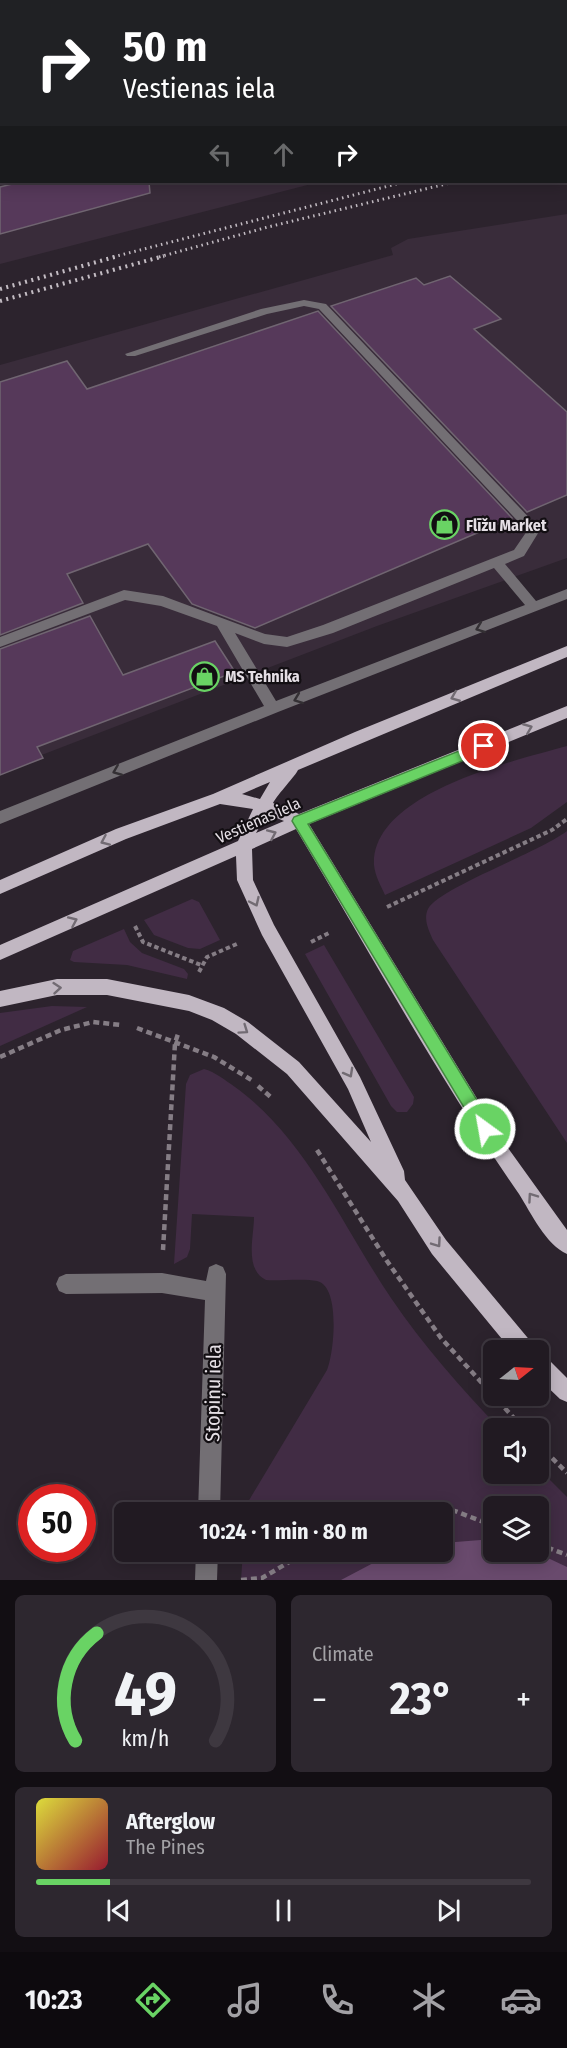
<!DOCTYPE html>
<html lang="en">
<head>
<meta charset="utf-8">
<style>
  :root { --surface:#211a22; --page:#2d272f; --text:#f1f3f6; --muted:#a2a1a5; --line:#3e3840; --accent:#69d364 }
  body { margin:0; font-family:"Fira Sans Condensed",sans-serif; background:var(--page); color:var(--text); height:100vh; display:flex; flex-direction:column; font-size:22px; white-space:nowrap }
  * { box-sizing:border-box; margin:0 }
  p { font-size:20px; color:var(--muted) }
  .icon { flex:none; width:33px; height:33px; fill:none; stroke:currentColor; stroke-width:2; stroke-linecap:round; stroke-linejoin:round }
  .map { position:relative; height:1580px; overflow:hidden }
  .drawer { display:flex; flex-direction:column; gap:15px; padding:15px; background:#120e13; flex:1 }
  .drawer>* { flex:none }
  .banner { position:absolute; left:0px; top:0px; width:567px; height:183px; box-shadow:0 3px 15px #0003,0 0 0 2px var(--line); background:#202124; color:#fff; overflow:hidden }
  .needle { width:39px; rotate:72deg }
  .fabs { position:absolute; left:483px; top:1340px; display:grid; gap:12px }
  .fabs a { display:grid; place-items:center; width:66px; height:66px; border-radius:9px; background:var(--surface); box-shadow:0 3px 15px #0003,0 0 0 2px var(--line); font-size:30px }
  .speed { position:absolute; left:18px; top:1484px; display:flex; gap:12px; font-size:30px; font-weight:700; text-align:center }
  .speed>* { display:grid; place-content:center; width:78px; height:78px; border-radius:50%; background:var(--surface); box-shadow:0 3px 15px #0003,0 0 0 2px var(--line); line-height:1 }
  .speed .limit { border:9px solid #d22; background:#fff; color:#111 }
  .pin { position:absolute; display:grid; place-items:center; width:51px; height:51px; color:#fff; margin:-26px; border:3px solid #fff; border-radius:50%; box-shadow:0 2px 6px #0007 }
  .me { position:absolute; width:66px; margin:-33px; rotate:328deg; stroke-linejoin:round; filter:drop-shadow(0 0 4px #0008) }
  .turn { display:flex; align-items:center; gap:21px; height:126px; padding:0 24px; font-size:27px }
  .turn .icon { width:78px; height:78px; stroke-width:2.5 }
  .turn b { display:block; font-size:42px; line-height:51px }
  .lanes { display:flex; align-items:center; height:57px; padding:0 24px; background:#0003; justify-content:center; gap:30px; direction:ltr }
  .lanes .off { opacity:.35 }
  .big { font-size:45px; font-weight:700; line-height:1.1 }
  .drawer .card { flex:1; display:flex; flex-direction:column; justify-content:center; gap:9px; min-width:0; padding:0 21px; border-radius:9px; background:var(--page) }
  .drawer .dial { align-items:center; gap:0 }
  .dial svg { height:156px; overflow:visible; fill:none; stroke:var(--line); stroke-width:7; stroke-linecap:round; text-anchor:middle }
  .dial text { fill:var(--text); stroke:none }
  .song { display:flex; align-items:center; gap:18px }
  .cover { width:72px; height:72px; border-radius:9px; background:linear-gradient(135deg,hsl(60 70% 55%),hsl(350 70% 35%)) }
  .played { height:6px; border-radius:3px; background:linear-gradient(90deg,var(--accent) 15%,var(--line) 15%) }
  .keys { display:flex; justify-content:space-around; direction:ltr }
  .heat { display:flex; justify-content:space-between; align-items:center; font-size:33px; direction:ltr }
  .drawer .tiles { flex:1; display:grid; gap:15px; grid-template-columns:1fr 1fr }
  .card:last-child { grid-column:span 2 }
  .trip { position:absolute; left:114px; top:1502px; width:339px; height:60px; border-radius:9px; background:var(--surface); box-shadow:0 3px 15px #0003,0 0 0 2px var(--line); font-weight:700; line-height:60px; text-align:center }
  .tab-bar { display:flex; height:96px; justify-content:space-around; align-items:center; background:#0d0a0e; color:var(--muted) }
  .tab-bar .icon { width:42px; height:42px }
  .tab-bar .active { color:var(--accent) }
  .tab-bar b { font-size:27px; color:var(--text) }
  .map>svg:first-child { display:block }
  .built { fill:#392c3a }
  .green { fill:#412c44; fill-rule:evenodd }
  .forest { fill:#694a6d }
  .building { fill:#56395a; stroke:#706571; stroke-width:1.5 }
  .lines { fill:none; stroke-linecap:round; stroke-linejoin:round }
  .path-far1 { stroke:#857d85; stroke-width:4; stroke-dasharray:4.5 3; stroke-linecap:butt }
  .path { stroke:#857d85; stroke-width:4.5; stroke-dasharray:6 4; stroke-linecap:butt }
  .minor { fill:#736f74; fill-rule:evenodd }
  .major { fill:#c1b7c2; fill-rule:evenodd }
  .rail-far1 { stroke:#c3bcc3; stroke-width:3; stroke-dasharray:1.5 4; stroke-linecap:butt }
  .rail { stroke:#c3bcc3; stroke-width:4; stroke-dasharray:2 4.5; stroke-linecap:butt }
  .oneway { stroke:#343034 }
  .oneway2 { stroke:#726b73 }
  .route { fill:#69d364; stroke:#448941; stroke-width:1.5 }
  .labels { text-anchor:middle; stroke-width:4.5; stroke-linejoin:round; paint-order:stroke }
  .poi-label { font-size:16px; font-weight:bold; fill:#e5dfe5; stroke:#120e12; text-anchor:start }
  .street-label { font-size:16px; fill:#e5dfe5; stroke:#120e12 }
  .near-street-label { font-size:20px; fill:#e5dfe5; stroke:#120e12 }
</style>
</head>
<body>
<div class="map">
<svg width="567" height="1580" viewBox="0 0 567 1580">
  <rect width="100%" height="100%" fill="#2c232d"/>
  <path class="built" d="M0 131 2 182H319L0 264Z
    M567 214V558L377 626 0 771V365L393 255 391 248 408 239Z"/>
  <path class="green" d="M567 746V802L531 828 385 895C381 886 375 876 374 865 371 793 514 761 567 746Z
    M567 831V1143L433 940C429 931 423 919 428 909 439 888 540 852 567 831Z
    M192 899 199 902 220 940 200 949 188 948 154 935 144 920Z
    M124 929 130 942 142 953 184 969 188 974 187 979 127 965 74 962 70 960 73 951Z
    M324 945 414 1097 413 1104 407 1112H397L391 1106 305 954Z
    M52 1006 87 1007 0 1046V1013Z
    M204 1069C215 1072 225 1080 235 1087 306 1138 343 1227 391 1298 423 1345 460 1387 499 1428H494V1473H538L539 1469 567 1497V1580H241L243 1551H442V1512H245V1507L327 1370C334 1354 341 1286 317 1281 304 1278 280 1281 266 1280 244 1269 254 1237 254 1217L192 1214 190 1249 187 1257 174 1264 186 1084 190 1075ZM494 1506H538V1551H494Z"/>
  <path class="forest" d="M493 1539 494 1551H533L567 1567V1580H341L396 1551H442L443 1543Z"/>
  <path class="building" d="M20 182H149L150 193 0 234V187Z
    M450 276 501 319 474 329 567 412V495L527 512 331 306 416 278 424 285Z
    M318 311 512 518 255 628 192 604 148 544 67 574 83 603 0 635V382L67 361 87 389Z
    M90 616 123 675 215 641 235 672 37 747 43 758 0 775V649Z"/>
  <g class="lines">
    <path class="path-far1" d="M387 907 552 830 567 819
      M135 926 143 942 201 965
      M311 942 331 932
      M199 972 207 957 239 943"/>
    <path class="path" d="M137 1028 214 1057 253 1081
      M0 1057 61 1030 93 1022 121 1025
      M258 1086 273 1099
      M317 1150 387 1261 441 1338 523 1428
      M163 1250 175 1043 178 1034
      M538 1444 567 1473
      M442 1514 455 1511 494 1526
      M538 1544 567 1555
      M241 1580 262 1578 308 1551"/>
    <path class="minor" d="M304 300 326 304 538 527 540 530 524 556 505 564 536 601 567 589V599L278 712 0 824V811L264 706 217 626 161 606 125 600 0 647V637L124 590 163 596 265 634 287 637 323 625 514 550 527 531 319 309 304 306 267 314 135 356H127L125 354 261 309ZM494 568 525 605 276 701 235 633 264 644 287 647 333 633Z
      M216 1264 223 1267 226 1274 220 1512H198L205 1300 162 1293 66 1294 59 1291 56 1284 59 1277 66 1274 162 1273 206 1281 209 1267Z
      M196 1551H218L217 1580H195Z"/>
    <path class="major" d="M567 646V657L298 770C296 775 278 794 273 803L299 814 567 706V718L309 824 503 1141 567 1230V1254C546 1245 531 1213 519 1194 438 1077 369 951 296 829L252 849 253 880 274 925 360 1077 404 1171 405 1180 446 1240 532 1343 535 1350H511L432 1254 398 1201 287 1074 236 1034 212 1020 189 1011 107 995H57L0 1007V991L57 979H107L189 995 224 1008 248 1022 299 1062 371 1142 348 1089 262 935 237 880 236 856 0 960V945L238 841 253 809 220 804 126 839 0 894V880L116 829 213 794 355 732ZM270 782 260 799 242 794ZM267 814 284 821 256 833Z
      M538 1353 545 1356 567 1378V1402L560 1399 538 1378Z"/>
    <path class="rail-far1" d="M113 257 404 182
      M159 257 268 227 454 182"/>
    <path class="rail" d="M0 289 118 256
      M0 301 164 256"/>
  </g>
  <defs><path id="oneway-chevron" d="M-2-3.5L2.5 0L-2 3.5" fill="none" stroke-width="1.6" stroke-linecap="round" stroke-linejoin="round" transform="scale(1.5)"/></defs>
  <g class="oneway">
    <use href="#oneway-chevron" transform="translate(480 628) rotate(159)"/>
    <use href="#oneway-chevron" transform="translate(298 699) rotate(159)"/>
    <use href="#oneway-chevron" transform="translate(117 771) rotate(158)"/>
  </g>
  <g class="oneway2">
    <use href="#oneway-chevron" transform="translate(455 697) rotate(158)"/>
    <use href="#oneway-chevron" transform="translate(528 728) rotate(-22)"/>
    <use href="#oneway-chevron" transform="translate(272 834) rotate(-24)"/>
    <use href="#oneway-chevron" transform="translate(105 841) rotate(156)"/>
    <use href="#oneway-chevron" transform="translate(255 902) rotate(65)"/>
    <use href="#oneway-chevron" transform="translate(73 921) rotate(-24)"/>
    <use href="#oneway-chevron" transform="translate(57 988) rotate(-5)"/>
    <use href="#oneway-chevron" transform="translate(244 1030) rotate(35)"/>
    <use href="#oneway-chevron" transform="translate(349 1073) rotate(61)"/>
    <use href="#oneway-chevron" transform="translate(532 1197) rotate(-125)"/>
    <use href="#oneway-chevron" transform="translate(437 1243) rotate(55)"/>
  </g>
  <path class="route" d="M484 741 491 746 489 750 308 824 491 1123 494 1129 491 1134 485 1137 480 1134 292 821 294 817Z"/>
  <defs>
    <symbol id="shop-ring" viewBox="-11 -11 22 22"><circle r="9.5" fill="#120e12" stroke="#69d364" stroke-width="1.5"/><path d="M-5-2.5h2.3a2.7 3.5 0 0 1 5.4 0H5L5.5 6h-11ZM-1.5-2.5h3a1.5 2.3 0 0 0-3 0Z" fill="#69d364"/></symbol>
  </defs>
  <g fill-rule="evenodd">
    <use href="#shop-ring" x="428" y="508" width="33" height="33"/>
    <use href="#shop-ring" x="188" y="660" width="33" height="33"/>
  </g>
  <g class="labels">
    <g class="poi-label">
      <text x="466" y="531">Flīžu Market</text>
      <text x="225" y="682">MS Tehnika</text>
    </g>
    <g class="street-label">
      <text transform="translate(258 820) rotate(-24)" y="6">Vestienas iela</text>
    </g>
    <g class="near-street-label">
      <text transform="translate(213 1393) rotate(-89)" y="7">Stopiņu iela</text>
    </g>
  </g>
</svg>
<div class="fabs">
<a><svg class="needle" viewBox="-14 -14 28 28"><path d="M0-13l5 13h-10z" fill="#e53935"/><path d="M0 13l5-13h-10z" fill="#a2a1a5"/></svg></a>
<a><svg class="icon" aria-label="sound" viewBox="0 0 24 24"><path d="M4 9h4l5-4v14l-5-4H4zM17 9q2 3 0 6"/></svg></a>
<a><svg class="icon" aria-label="layers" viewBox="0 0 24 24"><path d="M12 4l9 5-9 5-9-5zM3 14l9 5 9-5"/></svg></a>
</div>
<div class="speed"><div class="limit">50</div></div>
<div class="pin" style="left:484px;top:746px;background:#d93025"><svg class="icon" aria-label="arrive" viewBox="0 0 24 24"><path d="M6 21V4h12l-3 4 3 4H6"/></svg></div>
<svg class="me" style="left:485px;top:1129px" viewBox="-20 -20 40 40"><circle r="17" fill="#69d364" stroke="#fff" stroke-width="3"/><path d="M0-11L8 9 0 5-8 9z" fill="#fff"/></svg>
<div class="trip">10:24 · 1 min · 80 m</div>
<div class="banner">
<div class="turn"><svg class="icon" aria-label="right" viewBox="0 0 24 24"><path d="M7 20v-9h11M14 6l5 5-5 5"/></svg><div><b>50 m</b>Vestienas iela</div></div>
<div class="lanes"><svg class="icon off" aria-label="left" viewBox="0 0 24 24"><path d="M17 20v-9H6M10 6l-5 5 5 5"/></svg><svg class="icon off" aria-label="ahead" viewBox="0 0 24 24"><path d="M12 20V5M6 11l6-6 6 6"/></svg><svg class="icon" aria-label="right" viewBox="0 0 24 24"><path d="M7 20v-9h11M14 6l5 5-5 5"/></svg></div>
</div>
</div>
<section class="drawer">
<div class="tiles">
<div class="card dial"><svg viewBox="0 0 100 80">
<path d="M14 69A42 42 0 1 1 86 69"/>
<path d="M14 69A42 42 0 0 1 25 14" stroke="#69d364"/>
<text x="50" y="56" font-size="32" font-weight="700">49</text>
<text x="50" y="72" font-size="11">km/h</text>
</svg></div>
<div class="card"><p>Climate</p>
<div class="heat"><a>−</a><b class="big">23°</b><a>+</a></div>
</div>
<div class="card">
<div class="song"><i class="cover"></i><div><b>Afterglow</b><p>The Pines</p></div></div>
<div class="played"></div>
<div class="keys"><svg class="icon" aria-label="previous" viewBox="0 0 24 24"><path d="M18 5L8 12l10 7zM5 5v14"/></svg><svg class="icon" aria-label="pause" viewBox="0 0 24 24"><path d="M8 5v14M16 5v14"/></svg><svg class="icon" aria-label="next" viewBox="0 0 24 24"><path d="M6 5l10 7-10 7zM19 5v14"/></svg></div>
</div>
</div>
</section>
<nav class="tab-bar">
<b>10:23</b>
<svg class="icon active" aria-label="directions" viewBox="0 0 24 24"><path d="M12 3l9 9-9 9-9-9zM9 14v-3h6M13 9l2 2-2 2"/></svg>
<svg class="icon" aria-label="music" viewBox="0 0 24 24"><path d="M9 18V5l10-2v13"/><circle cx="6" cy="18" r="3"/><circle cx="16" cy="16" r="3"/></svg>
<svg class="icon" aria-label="phone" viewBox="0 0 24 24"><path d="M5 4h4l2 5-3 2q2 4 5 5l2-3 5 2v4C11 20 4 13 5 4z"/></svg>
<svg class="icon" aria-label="climate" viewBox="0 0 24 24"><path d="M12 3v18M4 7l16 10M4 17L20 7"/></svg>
<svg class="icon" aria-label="car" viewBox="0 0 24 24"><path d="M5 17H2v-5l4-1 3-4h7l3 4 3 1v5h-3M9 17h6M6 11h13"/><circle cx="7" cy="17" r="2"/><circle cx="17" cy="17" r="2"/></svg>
</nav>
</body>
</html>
